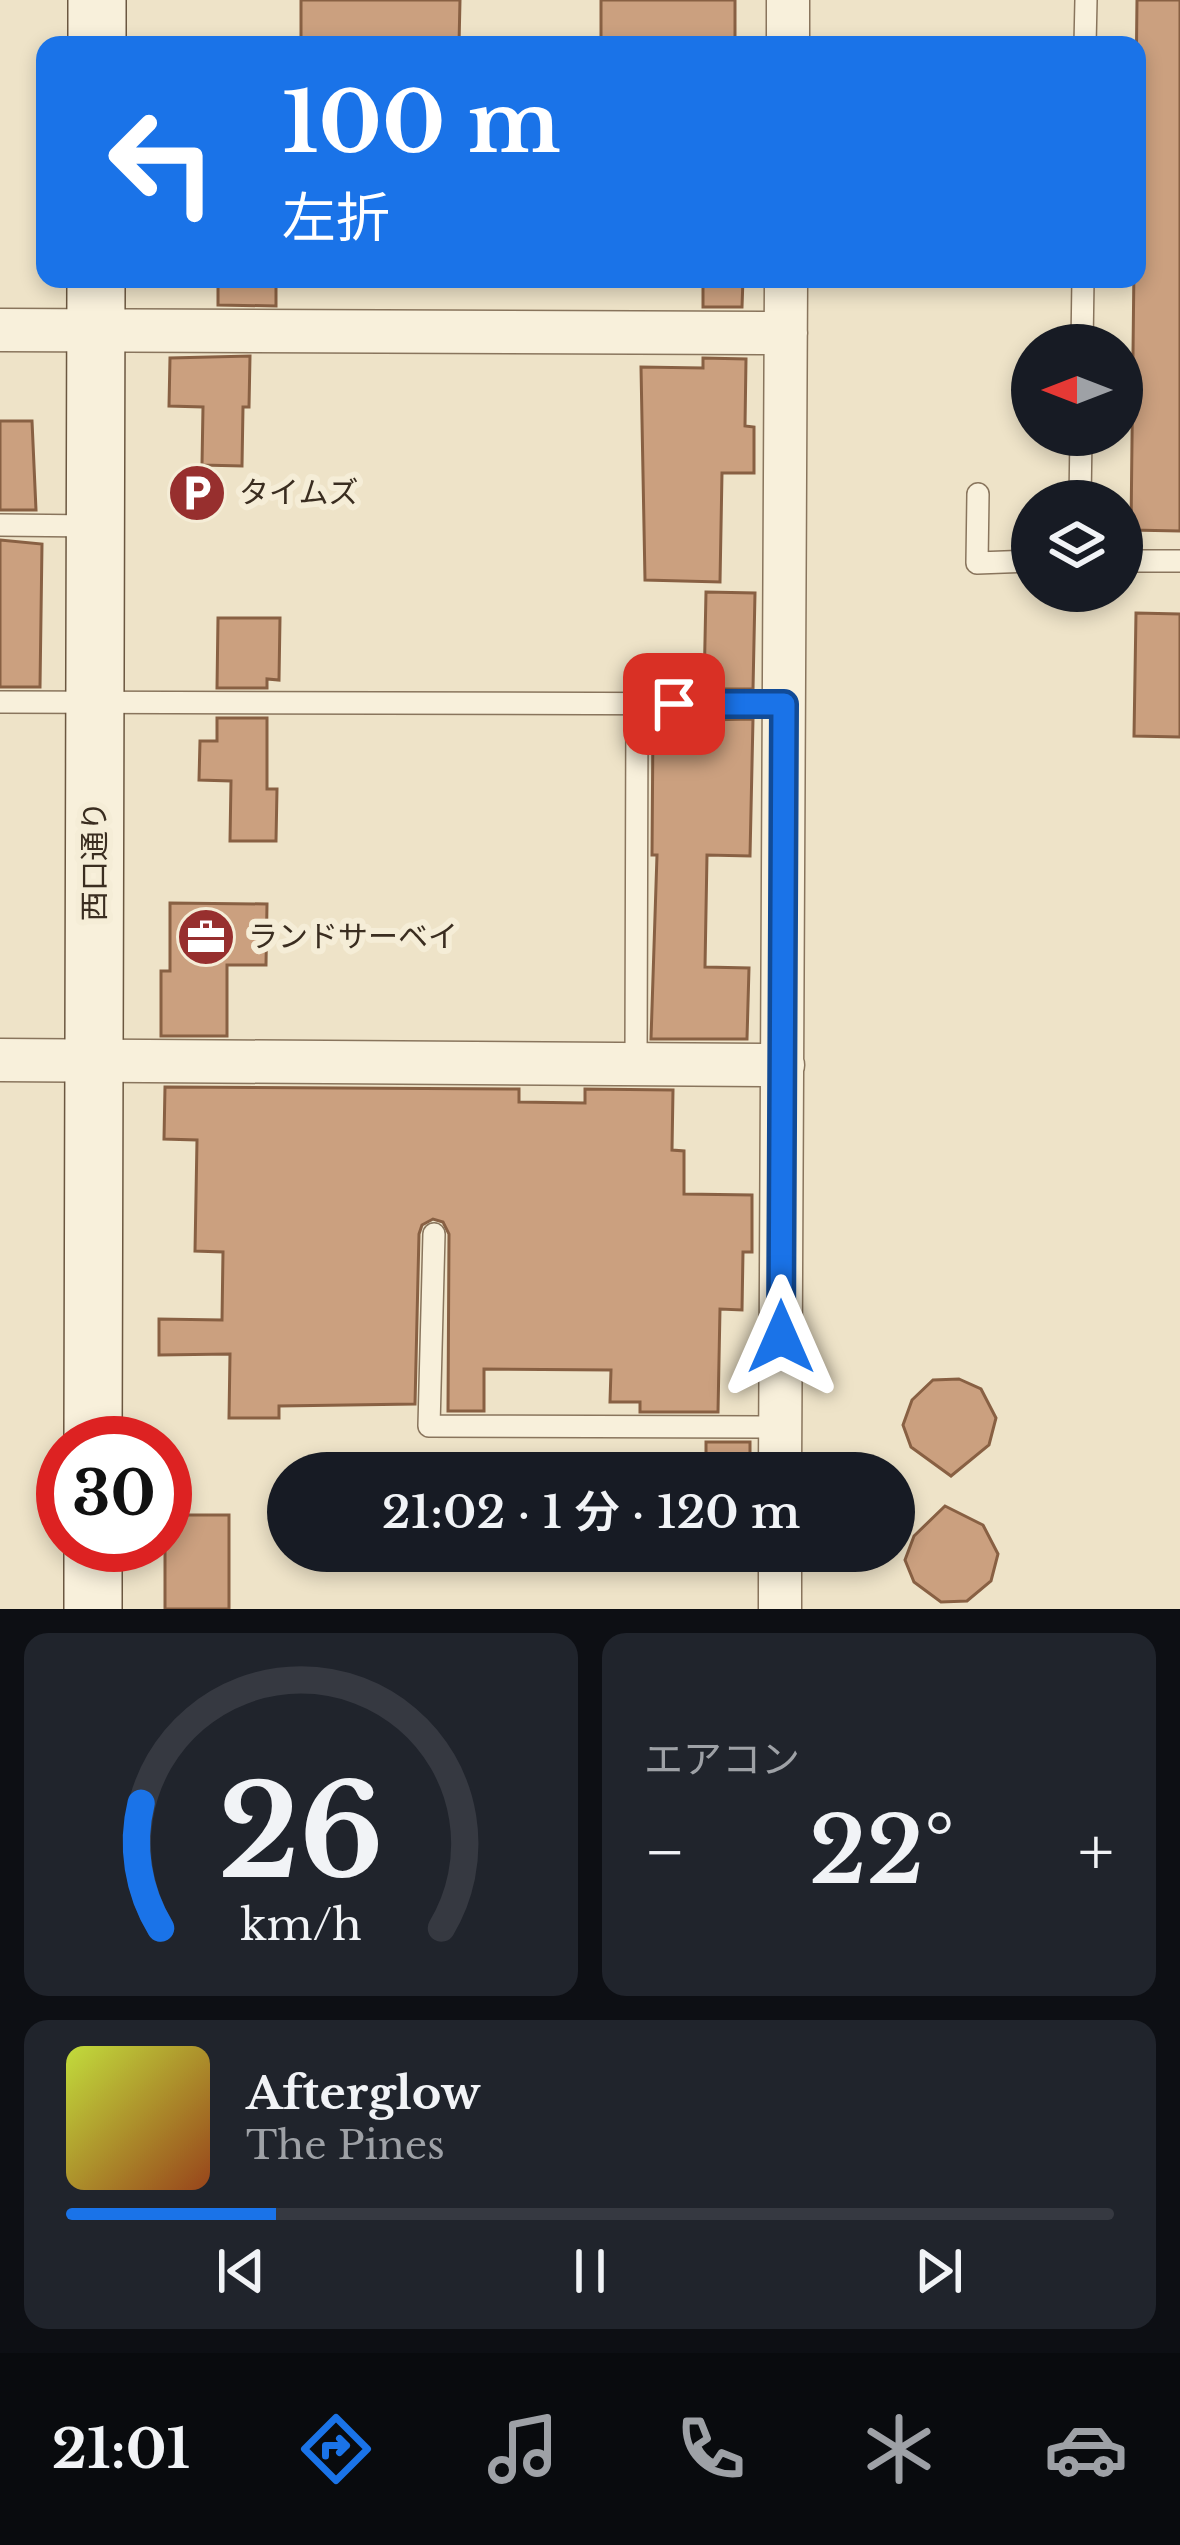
<!DOCTYPE html>
<html lang="ja">
<head>
<meta charset="utf-8">
<style>
  :root { --surface:#171b24; --page:#20242c; --text:#f1f3f6; --muted:#9ea1a6; --line:#363941; --accent:#1a73e8 }
  body { margin:0; font-family:"Libre Baskerville","Noto Sans JP",serif; background:var(--page); color:var(--text); height:100vh; display:flex; flex-direction:column; font-size:45px; white-space:nowrap }
  * { box-sizing:border-box; margin:0 }
  p { font-size:39px; color:var(--muted) }
  .icon { flex:none; width:66px; height:66px; fill:none; stroke:currentColor; stroke-width:2; stroke-linecap:round; stroke-linejoin:round }
  .map { position:relative; height:1609px; overflow:hidden }
  .sheet { display:flex; flex-direction:column; gap:24px; padding:24px; background:#0d0f14; flex:1 }
  .sheet>* { flex:none }
  .guide { position:absolute; left:36px; top:36px; width:1110px; height:252px; border-radius:24px; box-shadow:0 6px 18px #0003; background:#1a73e8; color:#fff; overflow:hidden }
  .needle { width:78px; rotate:270deg }
  .buttons { position:absolute; left:1011px; top:324px; display:grid; gap:24px }
  .buttons a { display:grid; place-items:center; width:132px; height:132px; border-radius:50%; background:var(--surface); box-shadow:0 6px 18px #0003; font-size:60px }
  .speed { position:absolute; left:36px; top:1416px; display:flex; gap:24px; font-size:60px; font-weight:700; text-align:center }
  .speed>* { display:grid; place-content:center; width:156px; height:156px; border-radius:50%; background:var(--surface); box-shadow:0 6px 18px #0003; line-height:1 }
  .speed .limit { border:18px solid #d22; background:#fff; color:#111 }
  .pin { position:absolute; display:grid; place-items:center; width:102px; height:102px; color:#fff; margin:-51px; border-radius:24px; box-shadow:0 6px 18px #0006 }
  .me { position:absolute; width:132px; margin:-66px; rotate:0deg; stroke-linejoin:round; filter:drop-shadow(0 0 9px #0008) }
  .turn { display:flex; align-items:center; gap:42px; height:252px; padding:0 48px; font-size:54px }
  .turn .icon { width:156px; height:156px; stroke-width:2.5 }
  .turn b { display:block; font-size:84px; line-height:102px }
  .big { font-size:90px; font-weight:600; line-height:1.1 }
  .sheet .card { flex:1; display:flex; flex-direction:column; justify-content:center; gap:18px; min-width:0; padding:0 42px; border-radius:24px; background:var(--page) }
  .sheet .dial { align-items:center; gap:0 }
  .dial svg { height:312px; overflow:visible; fill:none; stroke:var(--line); stroke-width:7; stroke-linecap:round; text-anchor:middle }
  .dial text { fill:var(--text); stroke:none }
  .song { display:flex; align-items:center; gap:36px }
  .cover { width:144px; height:144px; border-radius:18px; background:linear-gradient(135deg,hsl(70 70% 55%),hsl(20 70% 35%)) }
  .played { height:12px; border-radius:6px; background:linear-gradient(90deg,var(--accent) 20%,var(--line) 20%) }
  .keys { display:flex; justify-content:space-around; direction:ltr }
  .heat { display:flex; justify-content:space-between; align-items:center; font-size:66px; direction:ltr }
  .sheet .tiles { flex:1; display:grid; gap:24px; grid-template-columns:1fr 1fr }
  .card:last-child { grid-column:span 2 }
  .trip { position:absolute; left:267px; top:1452px; width:648px; height:120px; border-radius:60px; background:var(--surface); box-shadow:0 6px 18px #0003; font-weight:600; line-height:120px; text-align:center }
  .menu { display:flex; height:192px; justify-content:space-around; align-items:center; background:#090b0e; color:var(--muted) }
  .menu .icon { width:84px; height:84px }
  .menu .on { color:var(--accent) }
  .menu b { font-size:54px; color:var(--text) }
  .map>svg:first-child { display:block }
  .building { fill:#cba07f; stroke:#886043; stroke-width:3 }
  .lines { fill:none; stroke-linecap:round; stroke-linejoin:round }
  .lane-casing { stroke:#89755d; stroke-width:24 }
  .street-casing { stroke:#89755d; stroke-width:45 }
  .secondary-casing { stroke:#6b5740; stroke-width:60 }
  .lane { stroke:#f8f0db; stroke-width:21 }
  .street { stroke:#f8f0db; stroke-width:42 }
  .secondary { stroke:#f8f0db; stroke-width:57 }
  .route-casing { stroke:#114b97; stroke-width:30 }
  .route { stroke:#1a73e8; stroke-width:21 }
  .labels { text-anchor:middle; stroke-width:12; stroke-linejoin:round; paint-order:stroke }
  .poi-label { font-size:30px; fill:#3a2d20; stroke:#f5edd7; text-anchor:start }
  .street-label { font-size:30px; fill:#3a2d20; stroke:#f5edd7 }
</style>
</head>
<body>
<div class="map">
<svg width="1180" height="1609" viewBox="0 0 1180 1609">
  <rect width="100%" height="100%" fill="#eee3c8"/>
  <path class="building" d="M301 0H460L459 45H301Z
    M601 0H735V45H601Z
    M1137 0H1180V531L1131 530Z
    M218 279H276V306L218 305Z
    M703 279H743L742 307H703Z
    M250 356 249 407H243L242 466 202 465 203 407 169 406 170 358Z
    M703 358 746 359 745 426 754 427V473H722L720 582 645 580 641 367 703 368Z
    M0 421H32L36 510H0Z
    M0 540 42 544 40 687H0Z
    M706 592 755 593 753 689H704Z
    M1136 613 1180 614V737L1134 736Z
    M218 618H280L279 680 267 679V688H217Z
    M217 718H267V789H277L276 841H230L231 781 199 780 200 741H217Z
    M753 719 750 856 707 855 705 967 749 968 747 1039H651L657 855H652L653 721Z
    M170 903 267 904 266 965H227V1036H161V971H170Z
    M165 1087 519 1089V1102L585 1103V1089L673 1090 672 1150 684 1151V1194L752 1195V1252H743L742 1310 720 1309 718 1412H640V1402H610L611 1370 484 1369V1411H448L449 1234 443 1222 433 1219 422 1225 419 1234 415 1404 279 1406V1418H229L230 1354 159 1355V1319L222 1320 223 1252 195 1251 197 1140 164 1139Z
    M959 1379 981 1389 996 1418 989 1445 951 1476 911 1447 903 1425 912 1400 933 1380Z
    M706 1442H750V1473H706Z
    M945 1506 983 1525 998 1554 991 1581 967 1601 941 1602 914 1582 905 1560 914 1536Z
    M165 1515H229V1609H165Z"/>
  <g class="lines">
    <defs>
      <path id="lane" d="M1085 45 1086 0
        M1082 345 1083 279
        M978 494 977 563 1032 561
        M1080 501 1081 435
        M0 525 95 526
        M1122 561H1180
        M0 702 784 704
        M636 1064 637 703
        M434 1234 429 1426 781 1427"/>
      <path id="street" d="M788 45V0
        M0 330 786 333
        M0 1060 783 1065
        M780 1473 786 279
        M780 1609V1551"/>
      <path id="secondary" d="M97 45V0
        M93 1443 96 279
        M93 1609V1545"/>
    </defs>
    <use href="#lane" class="lane-casing"/>
    <use href="#street" class="street-casing"/>
    <use href="#secondary" class="secondary-casing"/>
    <use href="#lane" class="lane"/>
    <use href="#street" class="street"/>
    <use href="#secondary" class="secondary"/>
  </g>
  <g class="lines">
    <defs>
      <path id="route" d="M674 704H784L781 1337"/>
    </defs>
    <use href="#route" class="route-casing"/>
    <use href="#route" class="route"/>
  </g>
  <defs>
    <symbol id="parking-disc" viewBox="-11 -11 22 22"><circle r="9.5" fill="#972f2e" stroke="#f5edd7"/><path d="M-3.5-5.5H1a3.5 3.5 0 0 1 0 7H-1V5.5H-3.5ZM-1-3.4V-.6H.8a1.4 1.4 0 0 0 0-2.8Z" fill="#fff"/></symbol>
    <symbol id="office-disc" viewBox="-11 -11 22 22"><circle r="9.5" fill="#972f2e" stroke="#f5edd7"/><path d="M-6-3h4V-5.5h4V-3h4V5H-6ZM-1-4.5V-3h2v-1.5ZM-6 0V1H6V0Z" fill="#fff"/></symbol>
  </defs>
  <g fill-rule="evenodd">
    <use href="#parking-disc" x="164" y="460" width="66" height="66"/>
    <use href="#office-disc" x="173" y="904" width="66" height="66"/>
  </g>
  <g class="labels">
    <g class="poi-label">
      <text x="239" y="503">タイムズ</text>
      <text x="248" y="947">ランドサーベイ</text>
    </g>
    <g class="street-label">
      <text transform="translate(95 861) rotate(-90)" y="10">西口通り</text>
    </g>
  </g>
</svg>
<div class="buttons">
<a><svg class="needle" viewBox="-14 -14 28 28"><path d="M0-13l5 13h-10z" fill="#e53935"/><path d="M0 13l5-13h-10z" fill="#9ea1a6"/></svg></a>
<a><svg class="icon" aria-label="layers" viewBox="0 0 24 24"><path d="M12 4l9 5-9 5-9-5zM3 14l9 5 9-5"/></svg></a>
</div>
<div class="speed"><div class="limit">30</div></div>
<div class="pin" style="left:674px;top:704px;background:#d93025"><svg class="icon" aria-label="arrive" viewBox="0 0 24 24"><path d="M6 21V4h12l-3 4 3 4H6"/></svg></div>
<svg class="me" style="left:781px;top:1337px" viewBox="-20 -20 40 40"><path d="M0-17L14 15 0 8-14 15z" fill="#1a73e8" stroke="#fff" stroke-width="4"/></svg>
<div class="trip">21:02 · 1 分 · 120 m</div>
<div class="guide">
<div class="turn"><svg class="icon" aria-label="left" viewBox="0 0 24 24"><path d="M17 20v-9H6M10 6l-5 5 5 5"/></svg><div><b>100 m</b>左折</div></div>
</div>
</div>
<section class="sheet">
<div class="tiles">
<div class="card dial"><svg viewBox="0 0 100 80">
<path d="M14 69A42 42 0 1 1 86 69"/>
<path d="M14 69A42 42 0 0 1 9 37" stroke="#1a73e8"/>
<text x="50" y="56" font-size="32" font-weight="700">26</text>
<text x="50" y="72" font-size="11">km/h</text>
</svg></div>
<div class="card"><p>エアコン</p>
<div class="heat"><a>−</a><b class="big">22°</b><a>+</a></div>
</div>
<div class="card">
<div class="song"><i class="cover"></i><div><b>Afterglow</b><p>The Pines</p></div></div>
<div class="played"></div>
<div class="keys"><svg class="icon" aria-label="previous" viewBox="0 0 24 24"><path d="M18 5L8 12l10 7zM5 5v14"/></svg><svg class="icon" aria-label="pause" viewBox="0 0 24 24"><path d="M8 5v14M16 5v14"/></svg><svg class="icon" aria-label="next" viewBox="0 0 24 24"><path d="M6 5l10 7-10 7zM19 5v14"/></svg></div>
</div>
</div>
</section>
<nav class="menu">
<b>21:01</b>
<svg class="icon on" aria-label="directions" viewBox="0 0 24 24"><path d="M12 3l9 9-9 9-9-9zM9 14v-3h6M13 9l2 2-2 2"/></svg>
<svg class="icon" aria-label="music" viewBox="0 0 24 24"><path d="M9 18V5l10-2v13"/><circle cx="6" cy="18" r="3"/><circle cx="16" cy="16" r="3"/></svg>
<svg class="icon" aria-label="phone" viewBox="0 0 24 24"><path d="M5 4h4l2 5-3 2q2 4 5 5l2-3 5 2v4C11 20 4 13 5 4z"/></svg>
<svg class="icon" aria-label="climate" viewBox="0 0 24 24"><path d="M12 3v18M4 7l16 10M4 17L20 7"/></svg>
<svg class="icon" aria-label="car" viewBox="0 0 24 24"><path d="M5 17H2v-5l4-1 3-4h7l3 4 3 1v5h-3M9 17h6M6 11h13"/><circle cx="7" cy="17" r="2"/><circle cx="17" cy="17" r="2"/></svg>
</nav>
</body>
</html>
